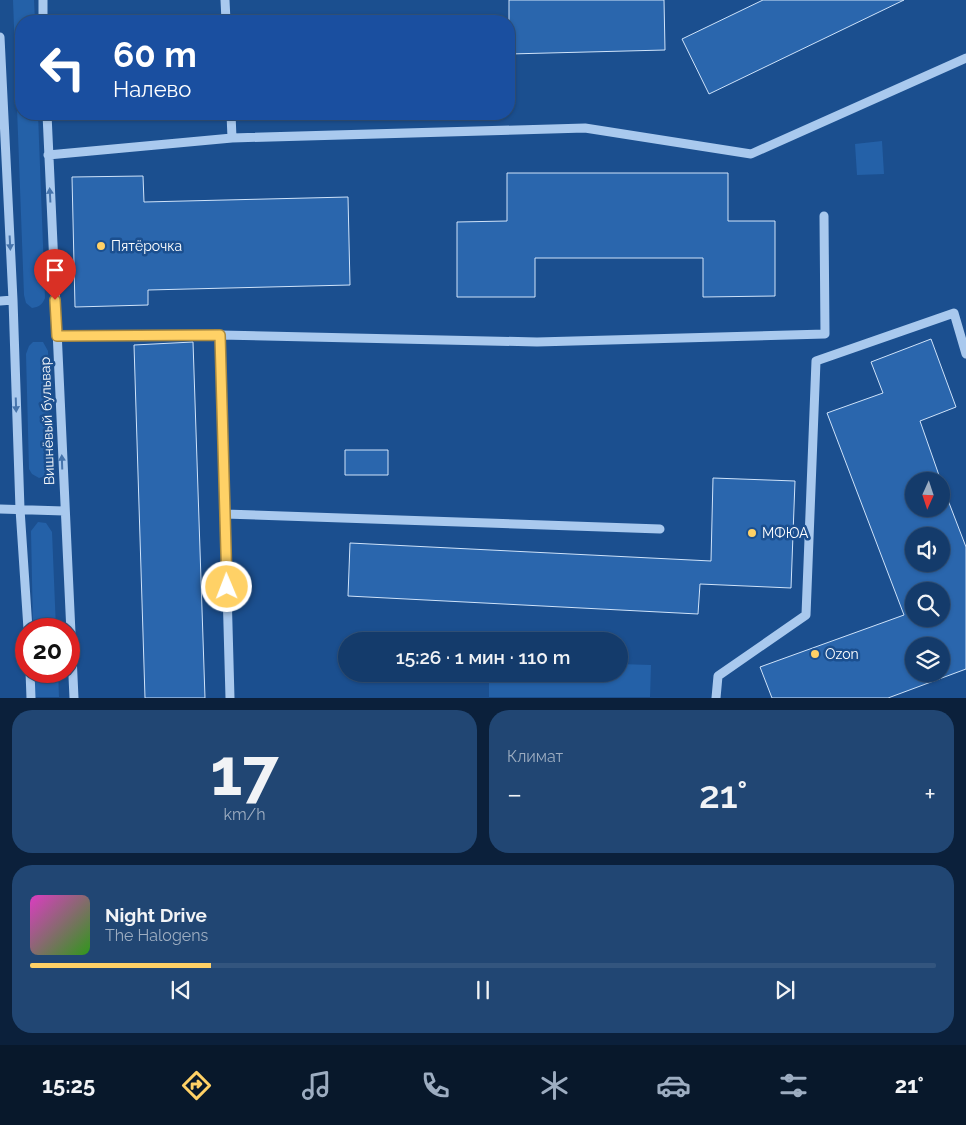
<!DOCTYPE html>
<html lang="ru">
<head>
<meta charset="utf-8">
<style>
  :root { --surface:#143b6b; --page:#214673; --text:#f1f3f6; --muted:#9dadc1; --line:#33557e; --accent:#ffd166 }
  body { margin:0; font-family:Raleway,sans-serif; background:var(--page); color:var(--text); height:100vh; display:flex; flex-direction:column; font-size:19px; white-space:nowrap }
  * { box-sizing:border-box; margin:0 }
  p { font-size:16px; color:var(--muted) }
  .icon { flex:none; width:28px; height:28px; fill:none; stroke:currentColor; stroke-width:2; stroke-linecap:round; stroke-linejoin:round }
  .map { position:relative; height:698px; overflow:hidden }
  .side { display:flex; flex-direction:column; gap:12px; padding:12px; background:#0b203b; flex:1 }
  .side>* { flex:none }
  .hud { position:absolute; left:15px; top:15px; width:500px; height:105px; border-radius:20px; box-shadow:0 1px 4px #0004,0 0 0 1px var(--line); background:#1a4fa0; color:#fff; overflow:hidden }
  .needle { width:32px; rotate:183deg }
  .controls { position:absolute; left:905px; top:472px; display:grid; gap:10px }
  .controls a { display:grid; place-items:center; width:45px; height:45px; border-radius:50%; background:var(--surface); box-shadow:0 1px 4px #0004,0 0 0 1px var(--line); font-size:25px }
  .speed { position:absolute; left:15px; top:618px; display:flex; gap:10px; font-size:25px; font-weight:700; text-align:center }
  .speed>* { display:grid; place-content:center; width:65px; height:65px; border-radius:50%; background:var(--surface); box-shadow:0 1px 4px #0004,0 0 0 1px var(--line); line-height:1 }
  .speed .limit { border:8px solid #d22; background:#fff; color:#111 }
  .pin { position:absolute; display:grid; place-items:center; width:42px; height:42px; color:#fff; margin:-51px -21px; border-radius:50% 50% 50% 0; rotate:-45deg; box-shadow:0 0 5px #0007 }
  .pin .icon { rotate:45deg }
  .me { position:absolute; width:55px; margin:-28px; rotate:359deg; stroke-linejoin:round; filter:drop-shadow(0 0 4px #0008) }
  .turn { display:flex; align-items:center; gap:18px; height:105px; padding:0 15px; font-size:22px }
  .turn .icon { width:65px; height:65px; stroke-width:2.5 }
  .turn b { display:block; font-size:35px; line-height:42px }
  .big { font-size:38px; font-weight:600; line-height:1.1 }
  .side .card { flex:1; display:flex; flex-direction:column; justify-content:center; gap:8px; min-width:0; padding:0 18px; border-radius:20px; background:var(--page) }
  .side .dial { align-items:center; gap:0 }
  .dial b { font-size:65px; line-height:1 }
  .song { display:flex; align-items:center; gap:15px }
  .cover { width:60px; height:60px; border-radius:8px; background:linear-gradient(135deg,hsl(310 70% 55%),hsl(110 70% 35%)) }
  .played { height:5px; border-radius:2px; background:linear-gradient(90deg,var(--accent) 20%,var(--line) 20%) }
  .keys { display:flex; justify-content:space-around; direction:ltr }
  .heat { display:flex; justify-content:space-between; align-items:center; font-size:28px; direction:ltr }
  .side .tiles { flex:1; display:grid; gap:12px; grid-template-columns:1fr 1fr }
  .card:last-child { grid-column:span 2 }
  .trip { position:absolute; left:338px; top:632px; width:290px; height:50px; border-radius:25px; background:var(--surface); box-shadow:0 1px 4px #0004,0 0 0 1px var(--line); font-weight:600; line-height:50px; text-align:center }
  .menu { display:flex; height:80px; justify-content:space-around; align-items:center; background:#08182b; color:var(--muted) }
  .menu .icon { width:35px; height:35px }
  .menu .active { color:var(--accent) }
  .menu b { font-size:22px; color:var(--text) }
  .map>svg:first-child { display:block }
  .green { fill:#2461a8 }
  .building { fill:#2a66ad; stroke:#cfe3fa; fill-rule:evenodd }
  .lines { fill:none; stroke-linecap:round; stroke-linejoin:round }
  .minor { stroke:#a9c9ee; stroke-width:9 }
  .oneway { fill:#4674ac }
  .route-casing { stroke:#a68842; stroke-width:12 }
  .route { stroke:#ffd166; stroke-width:9 }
  .poi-dot { fill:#ffd166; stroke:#1b4f8f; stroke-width:2 }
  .labels { text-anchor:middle; stroke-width:5; stroke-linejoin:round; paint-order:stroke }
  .poi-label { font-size:14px; fill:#fff; stroke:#1b4f8f; text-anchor:start }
  .street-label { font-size:14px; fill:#fff; stroke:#1b4f8f }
</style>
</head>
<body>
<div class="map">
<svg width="966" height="698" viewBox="0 0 966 698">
  <rect width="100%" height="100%" fill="#1b4f8f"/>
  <path class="green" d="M13 0H34L35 21H21V114H38L45 298C42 305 39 307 32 308L26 303 24 295Z
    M882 141 884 174 857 175 855 144Z
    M33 342H43L48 351 51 468 49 475 39 478 32 474 29 469 26 354 29 346Z
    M38 522 46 523 52 532 56 629H33L31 531Z
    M619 664 651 665 650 697H489V674H619Z
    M34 671H58L59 697H35Z"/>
  <path class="building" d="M509 0H664L665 50 509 54Z
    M763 0H904L709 94 682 39Z
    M507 173H728V221H775V296L703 297V258H535V297H457V222L507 221Z
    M143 176 144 202 348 197 350 285 148 290V305L75 307 72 177Z
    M931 339 956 407 920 421 941 481H914V509H941V482L966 547V669L888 698H772L760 667 904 615 827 413 883 393 871 362ZM914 536H941V564H914ZM914 591H941V619H914ZM914 646H941V674H914Z
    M193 342 205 698H145L134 345Z
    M345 450H388V475H345Z
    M713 478 795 481 791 588 700 584 698 614 348 596 350 543 711 561Z"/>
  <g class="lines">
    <path class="minor" d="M43 0V21
      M225 0 226 21
      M0 37 13 300 20 509 28 629
      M47 114 74 698
      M231 114 232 138
      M48 155 232 138 585 128 751 154 966 58
      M0 301 13 300
      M220 335 230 698
      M57 336 220 335 537 342 825 334 824 216
      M0 509 64 511
      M225 514 660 529
      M30 671 31 698
      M716 698 718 676 806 615 816 361 954 313 966 354"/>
  </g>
  <defs><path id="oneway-solid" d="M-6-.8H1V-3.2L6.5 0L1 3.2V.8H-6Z" transform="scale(1.25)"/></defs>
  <g class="oneway">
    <use href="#oneway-solid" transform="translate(50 195) rotate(-93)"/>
    <use href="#oneway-solid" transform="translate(10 243) rotate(87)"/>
    <use href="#oneway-solid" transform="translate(16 405) rotate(88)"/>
    <use href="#oneway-solid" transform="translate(62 462) rotate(-92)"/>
  </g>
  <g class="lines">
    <defs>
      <path id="route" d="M55 300 57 336 220 335 227 587"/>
    </defs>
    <use href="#route" class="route-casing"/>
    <use href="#route" class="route"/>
  </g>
  <g class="poi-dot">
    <circle cx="101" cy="246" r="5"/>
    <circle cx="752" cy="533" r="5"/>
    <circle cx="815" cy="654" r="5"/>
  </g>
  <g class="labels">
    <g class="poi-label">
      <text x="111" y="251">Пятёрочка</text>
      <text x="762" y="538">МФЮА</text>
      <text x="825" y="659">Ozon</text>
    </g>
    <g class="street-label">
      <text transform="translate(47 421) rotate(-92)" y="5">Вишнёвый бульвар</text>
    </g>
  </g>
</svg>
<div class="controls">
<a><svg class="needle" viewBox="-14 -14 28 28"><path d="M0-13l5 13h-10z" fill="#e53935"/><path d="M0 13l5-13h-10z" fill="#9dadc1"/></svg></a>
<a><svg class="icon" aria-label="sound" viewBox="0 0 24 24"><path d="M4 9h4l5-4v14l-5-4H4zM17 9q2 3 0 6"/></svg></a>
<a><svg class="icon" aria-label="search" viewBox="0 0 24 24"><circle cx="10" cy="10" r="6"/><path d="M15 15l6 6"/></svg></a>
<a><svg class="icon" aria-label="layers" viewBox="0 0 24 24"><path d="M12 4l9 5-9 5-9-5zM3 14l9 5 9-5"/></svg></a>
</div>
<div class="speed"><div class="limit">20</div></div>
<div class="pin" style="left:55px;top:300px;background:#d93025"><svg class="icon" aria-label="arrive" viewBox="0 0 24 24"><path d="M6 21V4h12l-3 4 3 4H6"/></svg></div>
<svg class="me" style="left:227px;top:587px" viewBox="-20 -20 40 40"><circle r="17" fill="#ffd166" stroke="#fff" stroke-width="3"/><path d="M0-11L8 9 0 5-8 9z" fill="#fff"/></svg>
<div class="trip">15:26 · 1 мин · 110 m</div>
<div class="hud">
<div class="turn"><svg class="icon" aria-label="left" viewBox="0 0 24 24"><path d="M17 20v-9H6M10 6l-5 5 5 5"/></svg><div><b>60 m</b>Налево</div></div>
</div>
</div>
<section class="side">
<div class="tiles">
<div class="card dial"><b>17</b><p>km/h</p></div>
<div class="card"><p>Климат</p>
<div class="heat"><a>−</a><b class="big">21°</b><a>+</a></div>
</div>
<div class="card">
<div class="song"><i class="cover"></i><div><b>Night Drive</b><p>The Halogens</p></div></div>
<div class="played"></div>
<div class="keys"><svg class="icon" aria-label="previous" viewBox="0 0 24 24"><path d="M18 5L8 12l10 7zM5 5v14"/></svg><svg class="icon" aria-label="pause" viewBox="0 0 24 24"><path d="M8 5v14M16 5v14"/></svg><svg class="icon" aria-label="next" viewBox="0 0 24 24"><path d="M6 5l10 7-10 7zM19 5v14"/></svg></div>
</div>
</div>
</section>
<nav class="menu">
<b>15:25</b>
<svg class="icon active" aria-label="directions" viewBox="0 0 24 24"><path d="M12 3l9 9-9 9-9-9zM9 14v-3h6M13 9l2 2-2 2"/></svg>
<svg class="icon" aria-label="music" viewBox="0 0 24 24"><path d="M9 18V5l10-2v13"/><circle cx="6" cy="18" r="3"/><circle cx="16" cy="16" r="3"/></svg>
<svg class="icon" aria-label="phone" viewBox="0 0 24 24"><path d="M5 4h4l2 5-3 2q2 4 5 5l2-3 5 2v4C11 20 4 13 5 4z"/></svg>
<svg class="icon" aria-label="climate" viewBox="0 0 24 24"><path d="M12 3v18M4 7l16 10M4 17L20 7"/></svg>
<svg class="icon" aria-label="car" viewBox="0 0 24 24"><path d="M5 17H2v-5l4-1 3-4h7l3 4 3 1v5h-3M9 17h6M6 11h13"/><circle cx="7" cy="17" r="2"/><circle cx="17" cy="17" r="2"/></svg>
<svg class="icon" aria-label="filters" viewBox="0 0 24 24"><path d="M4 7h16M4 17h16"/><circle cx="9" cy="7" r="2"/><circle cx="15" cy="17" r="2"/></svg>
<b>21°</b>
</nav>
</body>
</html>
